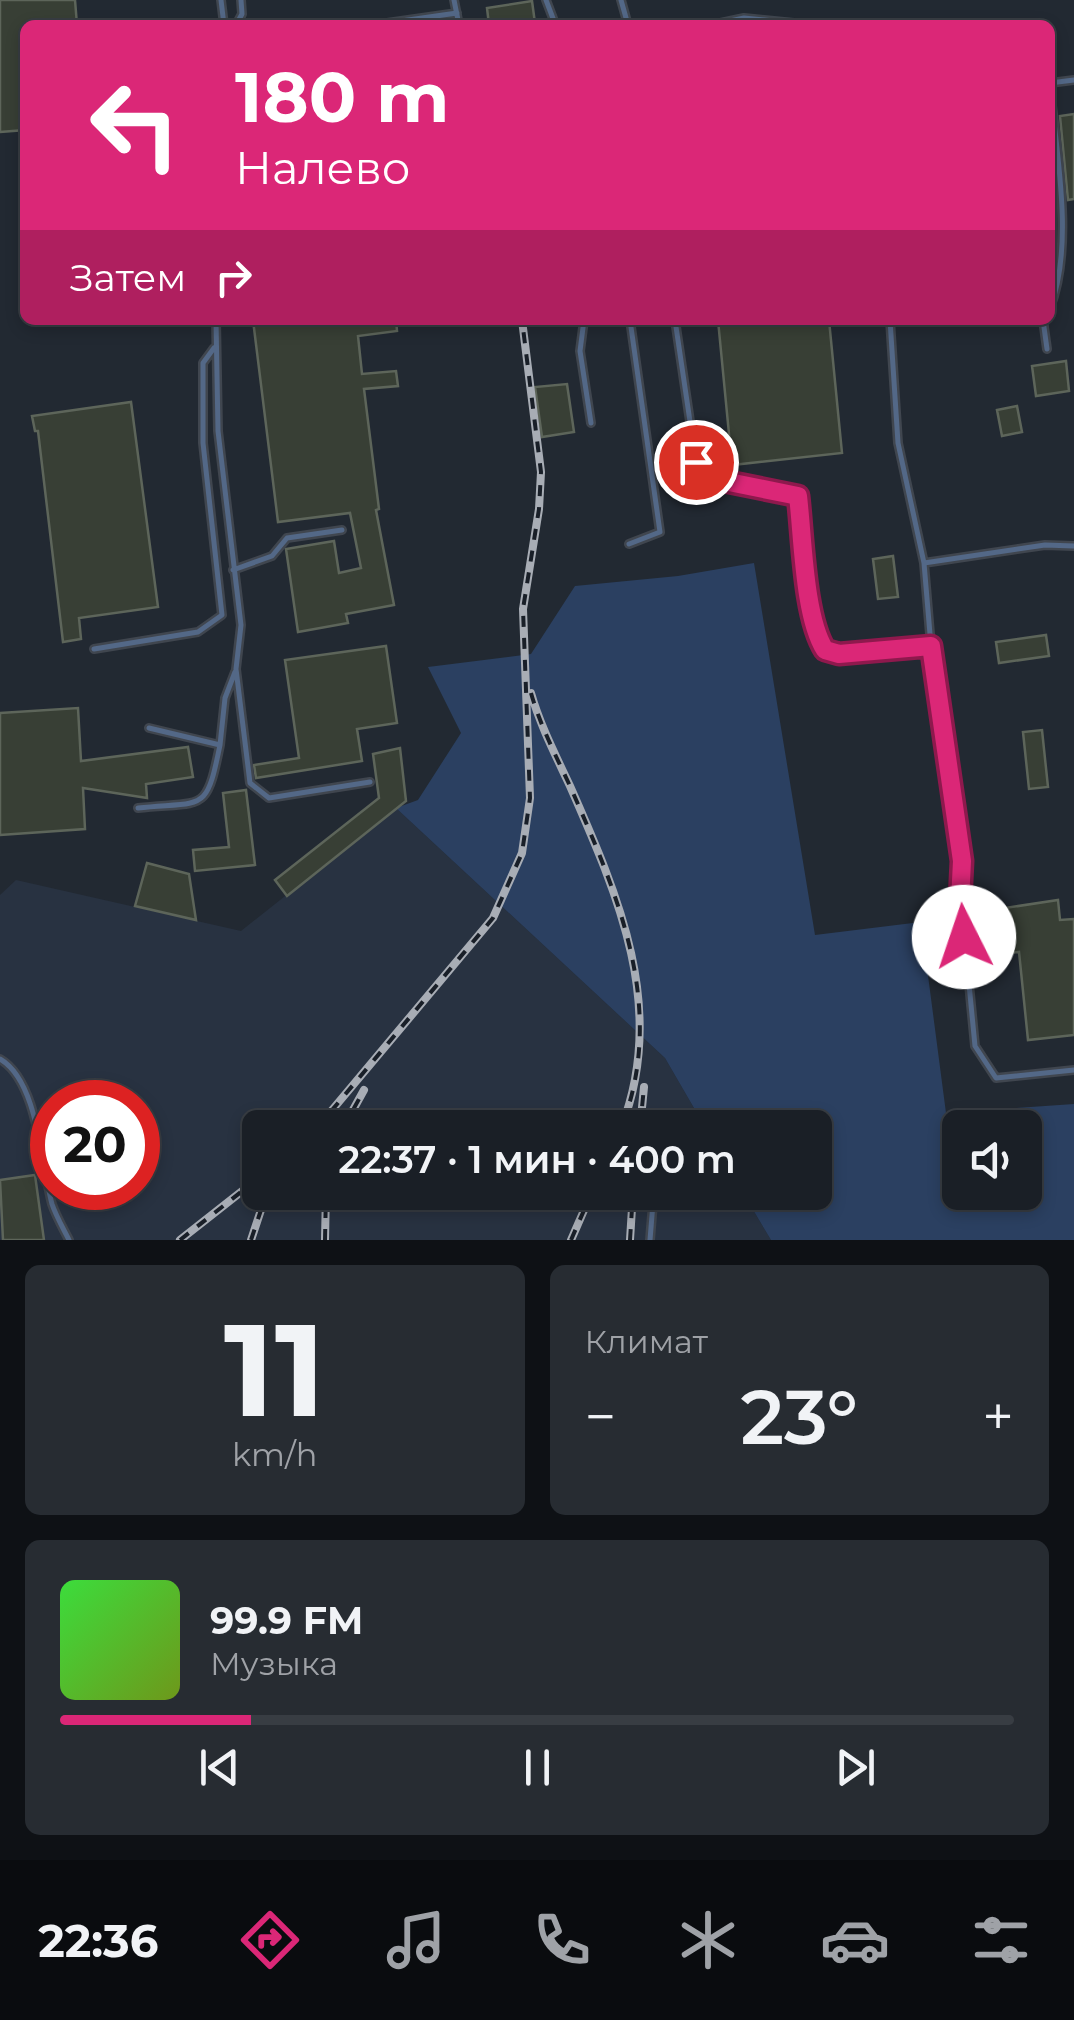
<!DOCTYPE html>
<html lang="ru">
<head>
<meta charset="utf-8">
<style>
  :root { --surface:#1a1f26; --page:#272c32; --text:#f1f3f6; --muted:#9fa2a7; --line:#383d43; --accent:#db2777 }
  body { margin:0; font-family:Montserrat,sans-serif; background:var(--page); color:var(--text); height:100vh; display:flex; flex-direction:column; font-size:38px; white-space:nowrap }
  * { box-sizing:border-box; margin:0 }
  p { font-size:32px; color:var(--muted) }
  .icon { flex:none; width:55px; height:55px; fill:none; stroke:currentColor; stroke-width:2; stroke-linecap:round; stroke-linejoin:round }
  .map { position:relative; height:1240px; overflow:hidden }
  .panel { display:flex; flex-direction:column; gap:25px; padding:25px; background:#0e1115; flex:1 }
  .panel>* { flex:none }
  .hud { position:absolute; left:20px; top:20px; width:1035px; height:305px; border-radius:15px; box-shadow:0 5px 15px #0003,0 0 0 2px var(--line); background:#db2777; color:#fff; overflow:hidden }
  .controls { position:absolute; left:942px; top:1110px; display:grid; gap:20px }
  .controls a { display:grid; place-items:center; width:100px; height:100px; border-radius:15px; background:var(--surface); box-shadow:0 5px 15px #0003,0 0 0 2px var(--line); font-size:50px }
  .speed { position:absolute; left:30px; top:1080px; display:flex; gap:20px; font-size:50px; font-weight:700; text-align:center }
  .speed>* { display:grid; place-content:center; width:130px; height:130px; border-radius:50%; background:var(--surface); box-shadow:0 5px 15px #0003,0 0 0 2px var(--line); line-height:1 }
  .speed .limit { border:15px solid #d22; background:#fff; color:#111 }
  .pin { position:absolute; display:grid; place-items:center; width:85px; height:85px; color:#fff; margin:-42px; border:5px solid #fff; border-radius:50%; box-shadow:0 2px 10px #0007 }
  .me { position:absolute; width:110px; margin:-55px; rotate:356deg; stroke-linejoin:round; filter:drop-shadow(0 0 8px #0008) }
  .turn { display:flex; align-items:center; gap:35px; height:210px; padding:0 50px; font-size:45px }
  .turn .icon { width:130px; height:130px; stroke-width:2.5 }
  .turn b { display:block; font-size:70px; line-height:85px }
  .then { display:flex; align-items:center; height:95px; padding:0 50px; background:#0003; gap:20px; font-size:38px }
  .big { font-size:75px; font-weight:600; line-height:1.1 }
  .panel .tile { flex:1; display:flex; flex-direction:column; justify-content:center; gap:15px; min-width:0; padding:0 35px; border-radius:15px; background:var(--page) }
  .panel .dial { align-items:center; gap:0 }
  .dial b { font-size:130px; line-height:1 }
  .song { display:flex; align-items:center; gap:30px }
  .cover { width:120px; height:120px; border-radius:15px; background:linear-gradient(135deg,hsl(120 70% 55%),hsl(80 70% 35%)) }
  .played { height:10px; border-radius:5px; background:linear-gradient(90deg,var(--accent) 20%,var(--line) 20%) }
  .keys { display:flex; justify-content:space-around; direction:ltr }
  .heat { display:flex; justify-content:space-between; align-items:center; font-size:55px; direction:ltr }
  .panel .tiles { flex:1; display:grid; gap:25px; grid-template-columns:1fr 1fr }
  .tile:last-child { grid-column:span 2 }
  .trip { position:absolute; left:242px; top:1110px; width:590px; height:100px; border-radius:15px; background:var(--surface); box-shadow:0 5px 15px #0003,0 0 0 2px var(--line); font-weight:600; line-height:100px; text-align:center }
  .dock { display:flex; height:160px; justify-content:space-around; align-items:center; background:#0a0c0f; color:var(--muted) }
  .dock .icon { width:70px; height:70px }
  .dock .on { color:var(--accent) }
  .dock b { font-size:45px; color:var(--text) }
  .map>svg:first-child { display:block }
  .built { fill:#283241; fill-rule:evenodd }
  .green { fill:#2b4061; fill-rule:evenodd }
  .building { fill:#383f35; stroke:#5d655a; stroke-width:2.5 }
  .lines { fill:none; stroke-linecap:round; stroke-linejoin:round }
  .lane-casing { stroke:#40464f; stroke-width:10 }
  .lane { stroke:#536887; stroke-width:5 }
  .rail-casing { stroke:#a8adb5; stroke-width:8 }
  .rail { stroke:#191f28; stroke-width:4; stroke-dasharray:11; stroke-linecap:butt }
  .route-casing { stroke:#8e194d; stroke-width:25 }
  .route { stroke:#db2777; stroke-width:18 }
</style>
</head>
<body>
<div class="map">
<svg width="1074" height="1240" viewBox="0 0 1074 1240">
  <rect width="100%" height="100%" fill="#222932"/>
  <path class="built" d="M396 808 665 1058 705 1127 260 1128V1192L743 1193 771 1240H0V895L16 880 241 931ZM52 1102H138V1188H52Z"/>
  <path class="green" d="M754 563 815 935 921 922 946 1113 1074 1104V1240H771L743 1193 815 1192V1128L705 1127 665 1058 396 808 418 800 461 733 428 667 531 654 575 586 678 576ZM960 1128H1025V1192H960Z"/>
  <path class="building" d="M0 0H75L77 25H25V130L0 132Z
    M532 1 535 23 489 25 487 8Z
    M1074 114V199L1068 200 1060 116Z
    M253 320H396L397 331 358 336 362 374 396 371 398 386 364 389 379 509 376 510 394 605 346 614 348 623 298 632 286 549 334 541 339 573 361 568 350 513 278 522Z
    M718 320H829L842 453 732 465Z
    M1066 361 1069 391 1036 396 1032 366Z
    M567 384 574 432 542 437 535 387Z
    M131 402 158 607 79 618 81 639 63 642 38 431H35L32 416Z
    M1017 406 1022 432 1002 436 997 410Z
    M893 556 898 597 878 599 873 559Z
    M1046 635 1049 656 999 663 996 642Z
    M386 646 397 723 357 729 362 761 256 778 254 765 299 758 285 660Z
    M78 708 81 761 188 747 193 777 146 784 147 798 83 788 85 829 0 835V713Z
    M1042 730 1048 787 1029 789 1023 732Z
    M400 748 406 801 287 896 275 880 379 798 373 754Z
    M246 790 255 865 195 871 193 850 229 847 223 793Z
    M147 863 189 874 196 920 135 906Z
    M1058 900 1060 920 1074 919V1035L1028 1040 1019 952 984 956 979 912Z
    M35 1175 44 1240H3L0 1180Z"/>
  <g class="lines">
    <defs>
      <path id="lane" d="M221 0 224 25
        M454 0 459 25
        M546 0 554 21
        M621 0 628 25
        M236 25 242 14 241 0
        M373 25 457 13
        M711 25 744 18 814 25
        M1050 83 1074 80
        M1050 88C1057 154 1074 247 1050 308
        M216 320 218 431 241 625 236 669 250 783 269 798 370 782
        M584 320 580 351 591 423
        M675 320 696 462 713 479 798 496C803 538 804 616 825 650L839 654 931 646
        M890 320 898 443 924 563 931 646 962 861 961 901 975 1046 996 1078 1074 1070
        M1043 320 1047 349
        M629 544 660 532 630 320
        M924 563 1045 545 1074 546
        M233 570 272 556 287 538 342 530
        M94 649 198 632 222 615 203 443V363L214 348
        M149 728 220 745 225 698 235 672
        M138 808C205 801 206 814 220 745
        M0 1059C38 1081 41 1163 52 1204 56 1216 63 1228 69 1240
        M650 1240 653 1203"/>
    </defs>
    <use href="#lane" class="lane-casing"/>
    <use href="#lane" class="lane"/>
    <defs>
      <path id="rail" d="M531 693C540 725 556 756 570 786 618 895 668 1009 621 1128
        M317 1128 493 918 522 853 530 798 523 609 539 509 541 472 522 320
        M343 1128 364 1090
        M640 1128 644 1087
        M180 1240 260 1177
        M251 1240 267 1192
        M325 1240 326 1192
        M571 1240 592 1192
        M630 1240 633 1192"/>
    </defs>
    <use href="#rail" class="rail-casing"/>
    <use href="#rail" class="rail"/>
  </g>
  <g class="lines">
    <defs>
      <path id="route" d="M696 462 714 479 798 496C803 538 804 617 825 650L839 654 931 646 962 861 960 901 964 937"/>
    </defs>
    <use href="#route" class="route-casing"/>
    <use href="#route" class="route"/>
  </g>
</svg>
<div class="controls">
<a><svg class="icon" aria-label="sound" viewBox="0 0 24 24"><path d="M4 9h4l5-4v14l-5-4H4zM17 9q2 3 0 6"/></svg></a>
</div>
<div class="speed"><div class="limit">20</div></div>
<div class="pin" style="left:696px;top:462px;background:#d93025"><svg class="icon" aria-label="arrive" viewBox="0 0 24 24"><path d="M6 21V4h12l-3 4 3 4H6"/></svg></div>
<svg class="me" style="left:964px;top:937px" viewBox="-20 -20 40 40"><circle r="19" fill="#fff"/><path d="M0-13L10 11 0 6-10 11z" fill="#db2777"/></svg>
<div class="trip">22:37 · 1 мин · 400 m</div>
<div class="hud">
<div class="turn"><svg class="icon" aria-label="left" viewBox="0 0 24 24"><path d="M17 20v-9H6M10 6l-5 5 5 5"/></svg><div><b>180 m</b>Налево</div></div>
<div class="then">Затем<svg class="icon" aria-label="right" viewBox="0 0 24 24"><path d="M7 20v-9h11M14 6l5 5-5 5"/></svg></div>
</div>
</div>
<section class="panel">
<div class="tiles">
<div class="tile dial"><b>11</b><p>km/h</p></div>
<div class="tile"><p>Климат</p>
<div class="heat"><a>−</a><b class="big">23°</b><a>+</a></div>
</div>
<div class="tile">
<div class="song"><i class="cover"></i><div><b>99.9 FM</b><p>Музыка</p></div></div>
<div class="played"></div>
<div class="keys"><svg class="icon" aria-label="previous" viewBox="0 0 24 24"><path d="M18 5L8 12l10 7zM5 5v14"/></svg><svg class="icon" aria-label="pause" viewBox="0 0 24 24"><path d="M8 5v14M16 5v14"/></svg><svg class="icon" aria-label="next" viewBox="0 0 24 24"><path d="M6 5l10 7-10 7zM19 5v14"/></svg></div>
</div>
</div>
</section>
<nav class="dock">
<b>22:36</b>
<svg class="icon on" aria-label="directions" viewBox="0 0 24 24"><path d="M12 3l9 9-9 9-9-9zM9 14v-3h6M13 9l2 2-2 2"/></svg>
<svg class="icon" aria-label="music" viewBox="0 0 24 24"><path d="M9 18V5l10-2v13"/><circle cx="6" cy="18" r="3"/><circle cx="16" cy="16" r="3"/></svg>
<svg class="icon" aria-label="phone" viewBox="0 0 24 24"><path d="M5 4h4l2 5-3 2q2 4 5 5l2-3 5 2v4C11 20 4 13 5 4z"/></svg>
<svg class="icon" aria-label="climate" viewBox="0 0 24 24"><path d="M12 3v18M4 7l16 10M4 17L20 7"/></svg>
<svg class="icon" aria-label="car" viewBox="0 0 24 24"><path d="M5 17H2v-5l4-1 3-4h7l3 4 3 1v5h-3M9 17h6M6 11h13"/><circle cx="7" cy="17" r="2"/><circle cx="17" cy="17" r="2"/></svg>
<svg class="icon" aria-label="filters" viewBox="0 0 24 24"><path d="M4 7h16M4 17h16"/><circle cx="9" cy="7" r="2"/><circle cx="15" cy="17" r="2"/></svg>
</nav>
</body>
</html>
